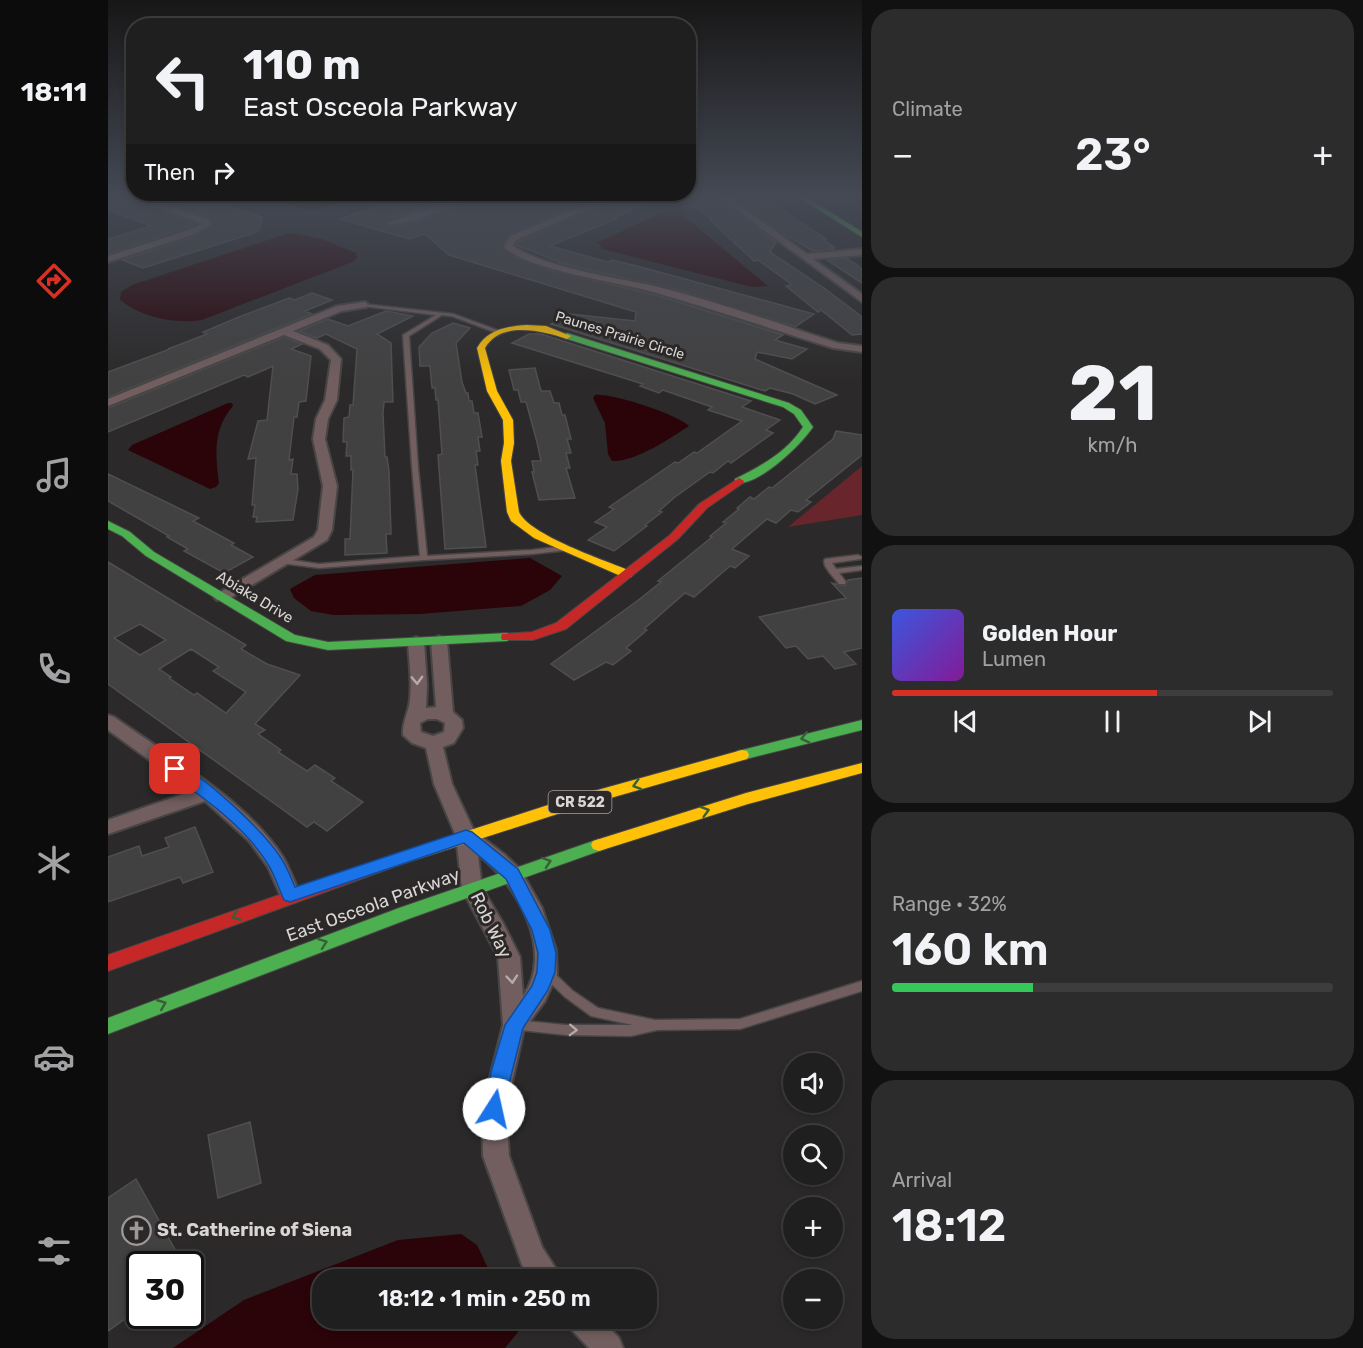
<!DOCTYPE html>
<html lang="en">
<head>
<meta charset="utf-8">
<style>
  :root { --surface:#201f1f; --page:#2d2c2c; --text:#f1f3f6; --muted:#a2a2a4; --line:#3d3d3d; --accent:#d93025 }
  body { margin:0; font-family:Rubik,sans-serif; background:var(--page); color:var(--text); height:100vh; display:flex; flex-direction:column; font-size:22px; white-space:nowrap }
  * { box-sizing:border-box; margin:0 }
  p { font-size:20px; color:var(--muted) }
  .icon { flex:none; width:33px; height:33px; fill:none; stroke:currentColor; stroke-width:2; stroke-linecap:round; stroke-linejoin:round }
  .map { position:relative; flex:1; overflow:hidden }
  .panel { display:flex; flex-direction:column; gap:9px; padding:9px; background:#121111; width:501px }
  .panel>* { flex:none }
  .guide { position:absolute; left:18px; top:18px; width:570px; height:183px; border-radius:24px; box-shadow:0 3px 9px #0003,0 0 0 2px var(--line); background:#201f1f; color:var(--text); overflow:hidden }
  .fabs { position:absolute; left:675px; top:1053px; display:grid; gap:12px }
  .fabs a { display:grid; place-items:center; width:60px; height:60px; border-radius:50%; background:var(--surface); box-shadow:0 3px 9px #0003,0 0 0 2px var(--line); font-size:30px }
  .speed { position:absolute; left:18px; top:1251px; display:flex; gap:12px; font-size:30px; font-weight:700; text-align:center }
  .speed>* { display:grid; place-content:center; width:78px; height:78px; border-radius:50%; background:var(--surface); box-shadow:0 3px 9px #0003,0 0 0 2px var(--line); line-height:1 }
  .speed .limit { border:3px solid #111; border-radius:9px; background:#fff; color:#111 }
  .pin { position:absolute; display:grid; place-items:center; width:51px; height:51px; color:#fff; margin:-26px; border-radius:12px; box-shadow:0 3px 9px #0006 }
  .me { position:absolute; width:66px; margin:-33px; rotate:10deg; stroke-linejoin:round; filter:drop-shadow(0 0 4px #0008) }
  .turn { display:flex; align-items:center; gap:21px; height:126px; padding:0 18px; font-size:27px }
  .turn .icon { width:78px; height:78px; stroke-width:2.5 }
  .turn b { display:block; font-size:42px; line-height:51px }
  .then { display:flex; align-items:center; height:57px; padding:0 18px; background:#0003; gap:12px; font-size:22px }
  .big { font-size:45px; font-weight:600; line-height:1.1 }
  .panel .tile { flex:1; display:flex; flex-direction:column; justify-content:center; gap:9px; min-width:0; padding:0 21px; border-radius:24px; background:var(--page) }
  .panel .dial { align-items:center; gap:0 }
  .dial b { font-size:78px; line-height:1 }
  .song { display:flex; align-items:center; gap:18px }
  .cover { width:72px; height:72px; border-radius:9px; background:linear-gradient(135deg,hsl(230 70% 55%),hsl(290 70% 35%)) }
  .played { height:6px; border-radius:3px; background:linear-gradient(90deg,var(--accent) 60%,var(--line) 60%) }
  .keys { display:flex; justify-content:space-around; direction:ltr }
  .heat { display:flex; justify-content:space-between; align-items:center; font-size:33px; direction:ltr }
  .charge { height:9px; border-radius:4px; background:linear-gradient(90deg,#34c759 32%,var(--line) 0) }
  .trip { position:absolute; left:204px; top:1269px; width:345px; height:60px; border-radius:24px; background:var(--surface); box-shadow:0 3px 9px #0003,0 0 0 2px var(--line); font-weight:600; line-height:60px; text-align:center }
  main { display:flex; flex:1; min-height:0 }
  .tab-bar { display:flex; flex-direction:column; width:108px; justify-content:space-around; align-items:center; background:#0d0c0c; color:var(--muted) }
  .tab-bar .icon { width:42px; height:42px }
  .tab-bar .current { color:var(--accent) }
  .tab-bar b { font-size:27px; color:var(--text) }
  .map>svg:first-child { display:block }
  .green { fill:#68252c }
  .water { fill:#2a0408 }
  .building { fill:#424141; stroke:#504f4f; stroke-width:1.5; fill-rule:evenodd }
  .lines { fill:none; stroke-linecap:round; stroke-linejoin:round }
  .lane-casing { stroke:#474545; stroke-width:3 }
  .street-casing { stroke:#474545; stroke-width:4 }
  .fast-casing { stroke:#474545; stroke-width:2 }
  .slow-casing { stroke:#474545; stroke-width:2 }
  .jam-casing { stroke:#474545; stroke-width:2 }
  .lane { fill:#725e5f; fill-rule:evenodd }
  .street { fill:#725e5f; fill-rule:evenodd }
  .fast { fill:#4caf50; fill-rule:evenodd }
  .slow { fill:#ffc107; fill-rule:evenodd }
  .jam { fill:#c62828; fill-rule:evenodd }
  .oneway { stroke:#b4abac }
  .oneway2 { stroke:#395e38 }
  .route { fill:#1a73e8; stroke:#114b97; stroke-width:1.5 }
  .labels { text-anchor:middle; stroke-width:6; stroke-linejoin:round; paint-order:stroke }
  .far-street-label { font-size:14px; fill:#d8d5d5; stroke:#2c2828 }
  .shield { fill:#2c2828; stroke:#a4a1a1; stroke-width:1.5 }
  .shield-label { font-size:14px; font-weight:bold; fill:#d8d5d5 }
  .street-label { font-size:15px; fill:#d8d5d5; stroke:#2c2828 }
  .near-street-label { font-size:18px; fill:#d8d5d5; stroke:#2c2828 }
  .near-poi-label { font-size:18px; font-weight:bold; fill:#d8d5d5; stroke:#2c2828; text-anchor:start }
</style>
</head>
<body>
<main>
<nav class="tab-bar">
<b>18:11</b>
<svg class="icon current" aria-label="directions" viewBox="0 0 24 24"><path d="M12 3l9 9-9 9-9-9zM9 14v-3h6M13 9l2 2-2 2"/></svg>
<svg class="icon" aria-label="music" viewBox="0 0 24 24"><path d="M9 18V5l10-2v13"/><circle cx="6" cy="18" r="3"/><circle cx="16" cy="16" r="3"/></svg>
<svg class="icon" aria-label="phone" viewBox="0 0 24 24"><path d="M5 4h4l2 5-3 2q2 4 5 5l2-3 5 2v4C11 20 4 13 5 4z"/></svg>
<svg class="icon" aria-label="climate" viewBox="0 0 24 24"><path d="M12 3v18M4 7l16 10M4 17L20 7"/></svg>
<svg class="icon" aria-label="car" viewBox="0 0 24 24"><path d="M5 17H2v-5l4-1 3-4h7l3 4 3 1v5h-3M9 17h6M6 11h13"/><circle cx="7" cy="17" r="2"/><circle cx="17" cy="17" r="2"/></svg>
<svg class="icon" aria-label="filters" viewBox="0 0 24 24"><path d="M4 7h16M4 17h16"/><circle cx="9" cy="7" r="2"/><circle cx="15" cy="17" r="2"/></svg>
</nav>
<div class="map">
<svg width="754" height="1348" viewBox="0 0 754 1348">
  <rect width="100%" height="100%" fill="#2b2929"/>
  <path class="green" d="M754 466V515L680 527Z"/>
  <path class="water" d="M144 195H276L238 201 204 211Z
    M558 211 571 212 660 286 644 287 494 249 490 242Z
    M181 233 214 239 248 253 249 258 244 262 94 320C66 324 35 318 12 300L13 292 24 285Z
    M487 395C504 393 568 414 581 426 563 438 525 463 504 461L500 454 497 423 485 398Z
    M120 403H124L125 406C105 429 107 454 111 483L108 487 102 489 20 450 24 445Z
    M422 558 454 576 442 590 413 606 312 614 225 615 203 611 186 598 182 589 207 575Z
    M353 1234 369 1245 385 1279 214 1280V1318L404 1319 410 1332 397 1348H65L136 1300 290 1240Z"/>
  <path class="building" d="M0 195H18L88 224 0 254V239L43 226 0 210Z
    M41 195H87L154 217 152 228 146 233 35 268 14 260 85 237 104 225 102 218Z
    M301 195H351L278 221V225L283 227 310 222 374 195H494L401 234 394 248 407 257 445 271 548 295 675 335 667 340 699 349 684 359 649 352 647 359 729 395 707 404 685 394 662 388 657 391 443 324 462 314 527 321 528 312 341 255 317 234 301 239 232 219Z
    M515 195H555L506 218 508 219 442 246 500 262 504 260 529 266 706 314 687 327 573 291 456 264 408 245 410 242Z
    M651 195 718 239H714L726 247H723L726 249 705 251 674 233 625 197Z
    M609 199 668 242 662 252 716 288 754 317V334L744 335 713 310 710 312 678 286 683 285 682 283 650 260 646 261 602 220 605 219 576 201Z
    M739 258 754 269V283L719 260Z
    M204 293 224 300 197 311 204 314 0 397V372L62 349H60L99 334 95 332 131 317 181 298 187 300Z
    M278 311 305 316 269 334 283 343 285 402H276L275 414 277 457H279L281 471 283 534H278L279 553 237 555V539H242L245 470H243V456H238L239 442H235L236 418 241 417 242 405H245L249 349 218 334 209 338 191 331 220 319 240 326Z
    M345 323 362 328 348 343 354 382 358 393H360L361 401H364L366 413H370L374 437H370L372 451H368L370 465H367L378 547 337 549 330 455 334 454 330 400H328L327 388H324L322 366H312L311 347 324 333Z
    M421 334H433L643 401 634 407 672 420 658 430 665 433 623 463 620 461 605 473 602 472 567 497 551 511 554 512 537 525 539 526 506 551 480 540 499 527 487 522 506 509 501 507 567 462 570 463 586 452 589 453 634 421 600 410 604 407 555 390 551 393 532 386 535 384 404 343Z
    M176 337 194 344 183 349 203 356 198 401 191 402 189 417H186L181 460 185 459 183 474H189L190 489 185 520 148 522 149 517H145L147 505H144L148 458 140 459 150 421 159 420 165 366 140 377 136 375 0 432V408Z
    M427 368 433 391H442L446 403H451L454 415H457L463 439H459L463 453H458L462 468H458L467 498 431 500 424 472H426L424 461H433L429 442 418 402H413L410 390H406L401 370Z
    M728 431 754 435V455L698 500 703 502 690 512 683 510 668 523 659 519 624 549 641 556 627 568 622 566 586 597 577 593 536 629 539 630 518 648 523 651 505 665 498 662 466 680 443 664 533 598 553 582 550 581 604 537 602 536 618 523 615 522 631 509 629 508 642 497 646 499 661 487 664 488 725 439Z
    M0 474 91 518 85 521 126 543 123 545 145 557 116 573 76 551 80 549 59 537 61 536 0 501Z
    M0 562 138 645 133 649 159 664 192 675 147 724 157 730 150 734 173 750 170 752 199 771 207 765 227 778 223 781 255 802 219 831 206 822 199 827 0 684ZM32 624 58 640 32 655 6 638ZM83 649 111 667 105 671 138 692 118 713 89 693 86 695 61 678 63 677 51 669Z
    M754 578V648L736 652 748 664 727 669 715 656 700 659 688 646 678 648 651 617 738 598 724 583 737 586 740 580Z
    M87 827 105 872 75 883 72 877 0 902V857L31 846 34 856 61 847 57 838Z
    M142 1122 153 1183 110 1198 100 1135Z
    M28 1179 75 1264H32V1308L0 1331V1198Z"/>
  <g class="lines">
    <defs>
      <path id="lane" d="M254 304 345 314 394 332 389 333 344 316 334 315 301 336 310 467 319 556 424 550 457 546H460L461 548 460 550 424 554 316 560 211 568 173 563 172 561 176 559 211 564 312 556 304 467 295 335 328 315 256 306 254 305Z
        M750 555 754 557 753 559 724 563 728 569 754 566V570L731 573 738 582 737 584H731L721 572 717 566 716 561 717 559Z
        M439 968 443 970 465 991 490 1008 547 1020 632 1019 754 981V991L632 1029 549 1030 523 1036 458 1035 403 1029 401 1025 403 1021 407 1020 458 1025H525L483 1016 457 997 435 976 434 973 435 970Z"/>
      <path id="street" d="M20 195H33L101 220 102 225 84 235 0 262V256L78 231 94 224Z
        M359 195H372L309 220 283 225 279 223Z
        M501 195H513L408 240 405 246C440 269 508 277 550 287 611 302 671 324 730 343L754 346V352L725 348C667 330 608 310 549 293 513 282 420 271 396 247L402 236Z
        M608 195H618L699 254 754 249V255L705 259 754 294V302Z
        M256 302 259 303V307L234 311 185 331 220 345 233 359 229 400 220 419 217 439 229 486 224 530 219 540 119 600H109L106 597 109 594 206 537 210 530 215 486 205 439 208 419 217 400 223 360 212 349 176 335 0 406V399L229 306Z
        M331 636 339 641 345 712 354 720 355 728 346 743 335 747 344 784 366 831 396 854 412 869 434 908 448 950 449 974 437 1001 416 1029 398 1109 401 1156 434 1247 455 1280H424L414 1265 375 1156 374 1109 395 1025 390 957 354 889 348 836 326 784 318 748 304 743 295 735C294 722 301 712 302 699 304 680 301 661 300 642L308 637 316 642 319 685 318 708 328 707 323 641ZM320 719H329L337 723 336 732 325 736 313 732 312 723ZM370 855C409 884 447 951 415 996L412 957 395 923 374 888Z
        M0 715 6 717C61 756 139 801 175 857 182 869 187 883 192 895L189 901 182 903 175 901 160 867 141 841 97 801 0 834V820L84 791 0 730Z
        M458 1318H492L511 1338 515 1348H481L462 1328Z"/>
      <path id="fast" d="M687 195H695L754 232V237Z
        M459 333 681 403 693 410 705 427C693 445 650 487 627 483V479C653 466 679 452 695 427L686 414 675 407 456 338 455 336Z
        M0 521 22 532 46 552 187 635 220 642 399 633 405 637 399 641 220 650 178 641 38 556 14 536 0 529Z
        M754 720V730L634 760 629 759 627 755 629 751 634 750Z
        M491 839 497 841 499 845 497 849 303 918 0 1034V1018L291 908Z"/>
      <path id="slow" d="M419 325 438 326 463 336 459 339C435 331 393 320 377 348L389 391 405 420 406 443 403 461 411 512C421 535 498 561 523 571L525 574 523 577H515L426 538 403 521 399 512 393 461 396 443 395 420 379 391 369 348C379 330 399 326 419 325Z
        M634 750 639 751 641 755 639 759 471 807 288 866 282 864 280 860 282 856 468 796Z
        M754 763V773L640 804 491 851 485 849 483 845 485 841 638 793Z"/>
      <path id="jam" d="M631 478 636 481 635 483 599 508 570 539 458 629 425 640H394L393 637 394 634 424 632 448 623 562 535 591 504Z
        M288 854 294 856 296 860 294 864 0 971V955Z"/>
    </defs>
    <use href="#lane" class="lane-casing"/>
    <use href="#street" class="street-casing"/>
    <use href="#fast" class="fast-casing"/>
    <use href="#slow" class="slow-casing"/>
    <use href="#jam" class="jam-casing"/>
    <use href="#lane" class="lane"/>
    <use href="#street" class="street"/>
    <use href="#fast" class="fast"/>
    <use href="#slow" class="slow"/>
    <use href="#jam" class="jam"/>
  </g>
  <defs><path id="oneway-chevron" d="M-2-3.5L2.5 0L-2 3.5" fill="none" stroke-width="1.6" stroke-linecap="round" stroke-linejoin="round" transform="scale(1.5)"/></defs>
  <g class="oneway">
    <use href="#oneway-chevron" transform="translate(309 680) rotate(88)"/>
    <use href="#oneway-chevron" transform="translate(404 979) rotate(85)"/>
    <use href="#oneway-chevron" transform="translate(465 1030) rotate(2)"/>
  </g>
  <g class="oneway2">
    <use href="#oneway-chevron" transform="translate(697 738) rotate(167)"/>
    <use href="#oneway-chevron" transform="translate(529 785) rotate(164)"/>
    <use href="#oneway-chevron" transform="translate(597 811) rotate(-16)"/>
    <use href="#oneway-chevron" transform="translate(439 862) rotate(-19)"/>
    <use href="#oneway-chevron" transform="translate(128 916) rotate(160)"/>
    <use href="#oneway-chevron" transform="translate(215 943) rotate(-20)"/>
    <use href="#oneway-chevron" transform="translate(54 1004) rotate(-22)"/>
  </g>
  <linearGradient id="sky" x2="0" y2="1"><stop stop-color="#181717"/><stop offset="0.51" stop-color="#444954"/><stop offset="1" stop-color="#444954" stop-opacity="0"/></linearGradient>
  <rect width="754" height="384" fill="url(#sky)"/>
  <path class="route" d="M67 764C94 772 157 833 173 858 179 867 183 877 187 887L358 830 364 832 410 869 442 930 448 953 447 972 440 990 415 1028 393 1116 386 1119 379 1116 376 1109 383 1072 397 1025 424 986 429 972 430 953 424 930 398 879 356 843 182 902 176 900C171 889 167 876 161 866 138 827 97 799 61 773L59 769 61 766Z"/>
  <defs>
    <symbol id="church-ring" viewBox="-11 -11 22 22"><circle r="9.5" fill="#2c2828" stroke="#9b9999" stroke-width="1.5"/><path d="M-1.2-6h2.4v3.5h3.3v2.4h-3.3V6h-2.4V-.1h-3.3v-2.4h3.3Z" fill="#9b9999"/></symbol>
  </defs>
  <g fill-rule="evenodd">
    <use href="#church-ring" x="12" y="1214" width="33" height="33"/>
  </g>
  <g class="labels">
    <g class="far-street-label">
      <text transform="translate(512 335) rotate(17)" y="5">Paunes Prairie Circle</text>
    </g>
    <rect class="shield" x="440.5" y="791" width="63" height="22" rx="4.5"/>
    <g class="shield-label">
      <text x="472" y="807">CR 522</text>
    </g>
    <g class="street-label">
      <text transform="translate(147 597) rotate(31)" y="5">Abiaka Drive</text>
    </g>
    <g class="near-street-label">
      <text transform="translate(265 905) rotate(-20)" y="6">East Osceola Parkway</text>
      <text transform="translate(383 925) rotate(64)" y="6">Rob Way</text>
    </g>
    <g class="near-poi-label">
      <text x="49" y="1236">St. Catherine of Siena</text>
    </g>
  </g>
</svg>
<div class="fabs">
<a><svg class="icon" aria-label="sound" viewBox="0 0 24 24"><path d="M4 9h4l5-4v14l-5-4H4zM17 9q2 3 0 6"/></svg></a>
<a><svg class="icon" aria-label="search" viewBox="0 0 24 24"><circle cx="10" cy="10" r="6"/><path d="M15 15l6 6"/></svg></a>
<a>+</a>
<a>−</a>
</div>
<div class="speed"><div class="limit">30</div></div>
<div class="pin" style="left:67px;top:769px;background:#d93025"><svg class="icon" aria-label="arrive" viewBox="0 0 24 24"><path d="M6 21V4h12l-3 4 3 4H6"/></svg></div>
<svg class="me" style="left:386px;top:1109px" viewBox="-20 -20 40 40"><circle r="19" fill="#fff"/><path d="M0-13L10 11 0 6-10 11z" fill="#1a73e8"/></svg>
<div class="trip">18:12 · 1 min · 250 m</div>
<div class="guide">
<div class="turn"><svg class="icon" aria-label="left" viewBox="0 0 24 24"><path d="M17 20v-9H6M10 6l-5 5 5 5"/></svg><div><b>110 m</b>East Osceola Parkway</div></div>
<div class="then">Then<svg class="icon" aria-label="right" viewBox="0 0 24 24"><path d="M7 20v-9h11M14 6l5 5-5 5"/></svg></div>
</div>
</div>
<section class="panel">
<div class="tile"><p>Climate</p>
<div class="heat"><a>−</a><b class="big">23°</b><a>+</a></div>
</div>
<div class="tile dial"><b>21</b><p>km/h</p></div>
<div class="tile">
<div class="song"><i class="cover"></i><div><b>Golden Hour</b><p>Lumen</p></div></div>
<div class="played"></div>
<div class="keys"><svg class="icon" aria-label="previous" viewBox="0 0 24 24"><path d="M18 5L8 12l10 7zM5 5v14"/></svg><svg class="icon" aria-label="pause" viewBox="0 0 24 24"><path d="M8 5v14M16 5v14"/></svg><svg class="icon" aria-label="next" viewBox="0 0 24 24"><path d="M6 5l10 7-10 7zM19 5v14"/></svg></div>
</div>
<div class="tile"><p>Range · 32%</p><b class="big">160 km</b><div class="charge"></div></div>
<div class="tile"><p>Arrival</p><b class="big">18:12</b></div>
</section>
</main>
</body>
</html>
